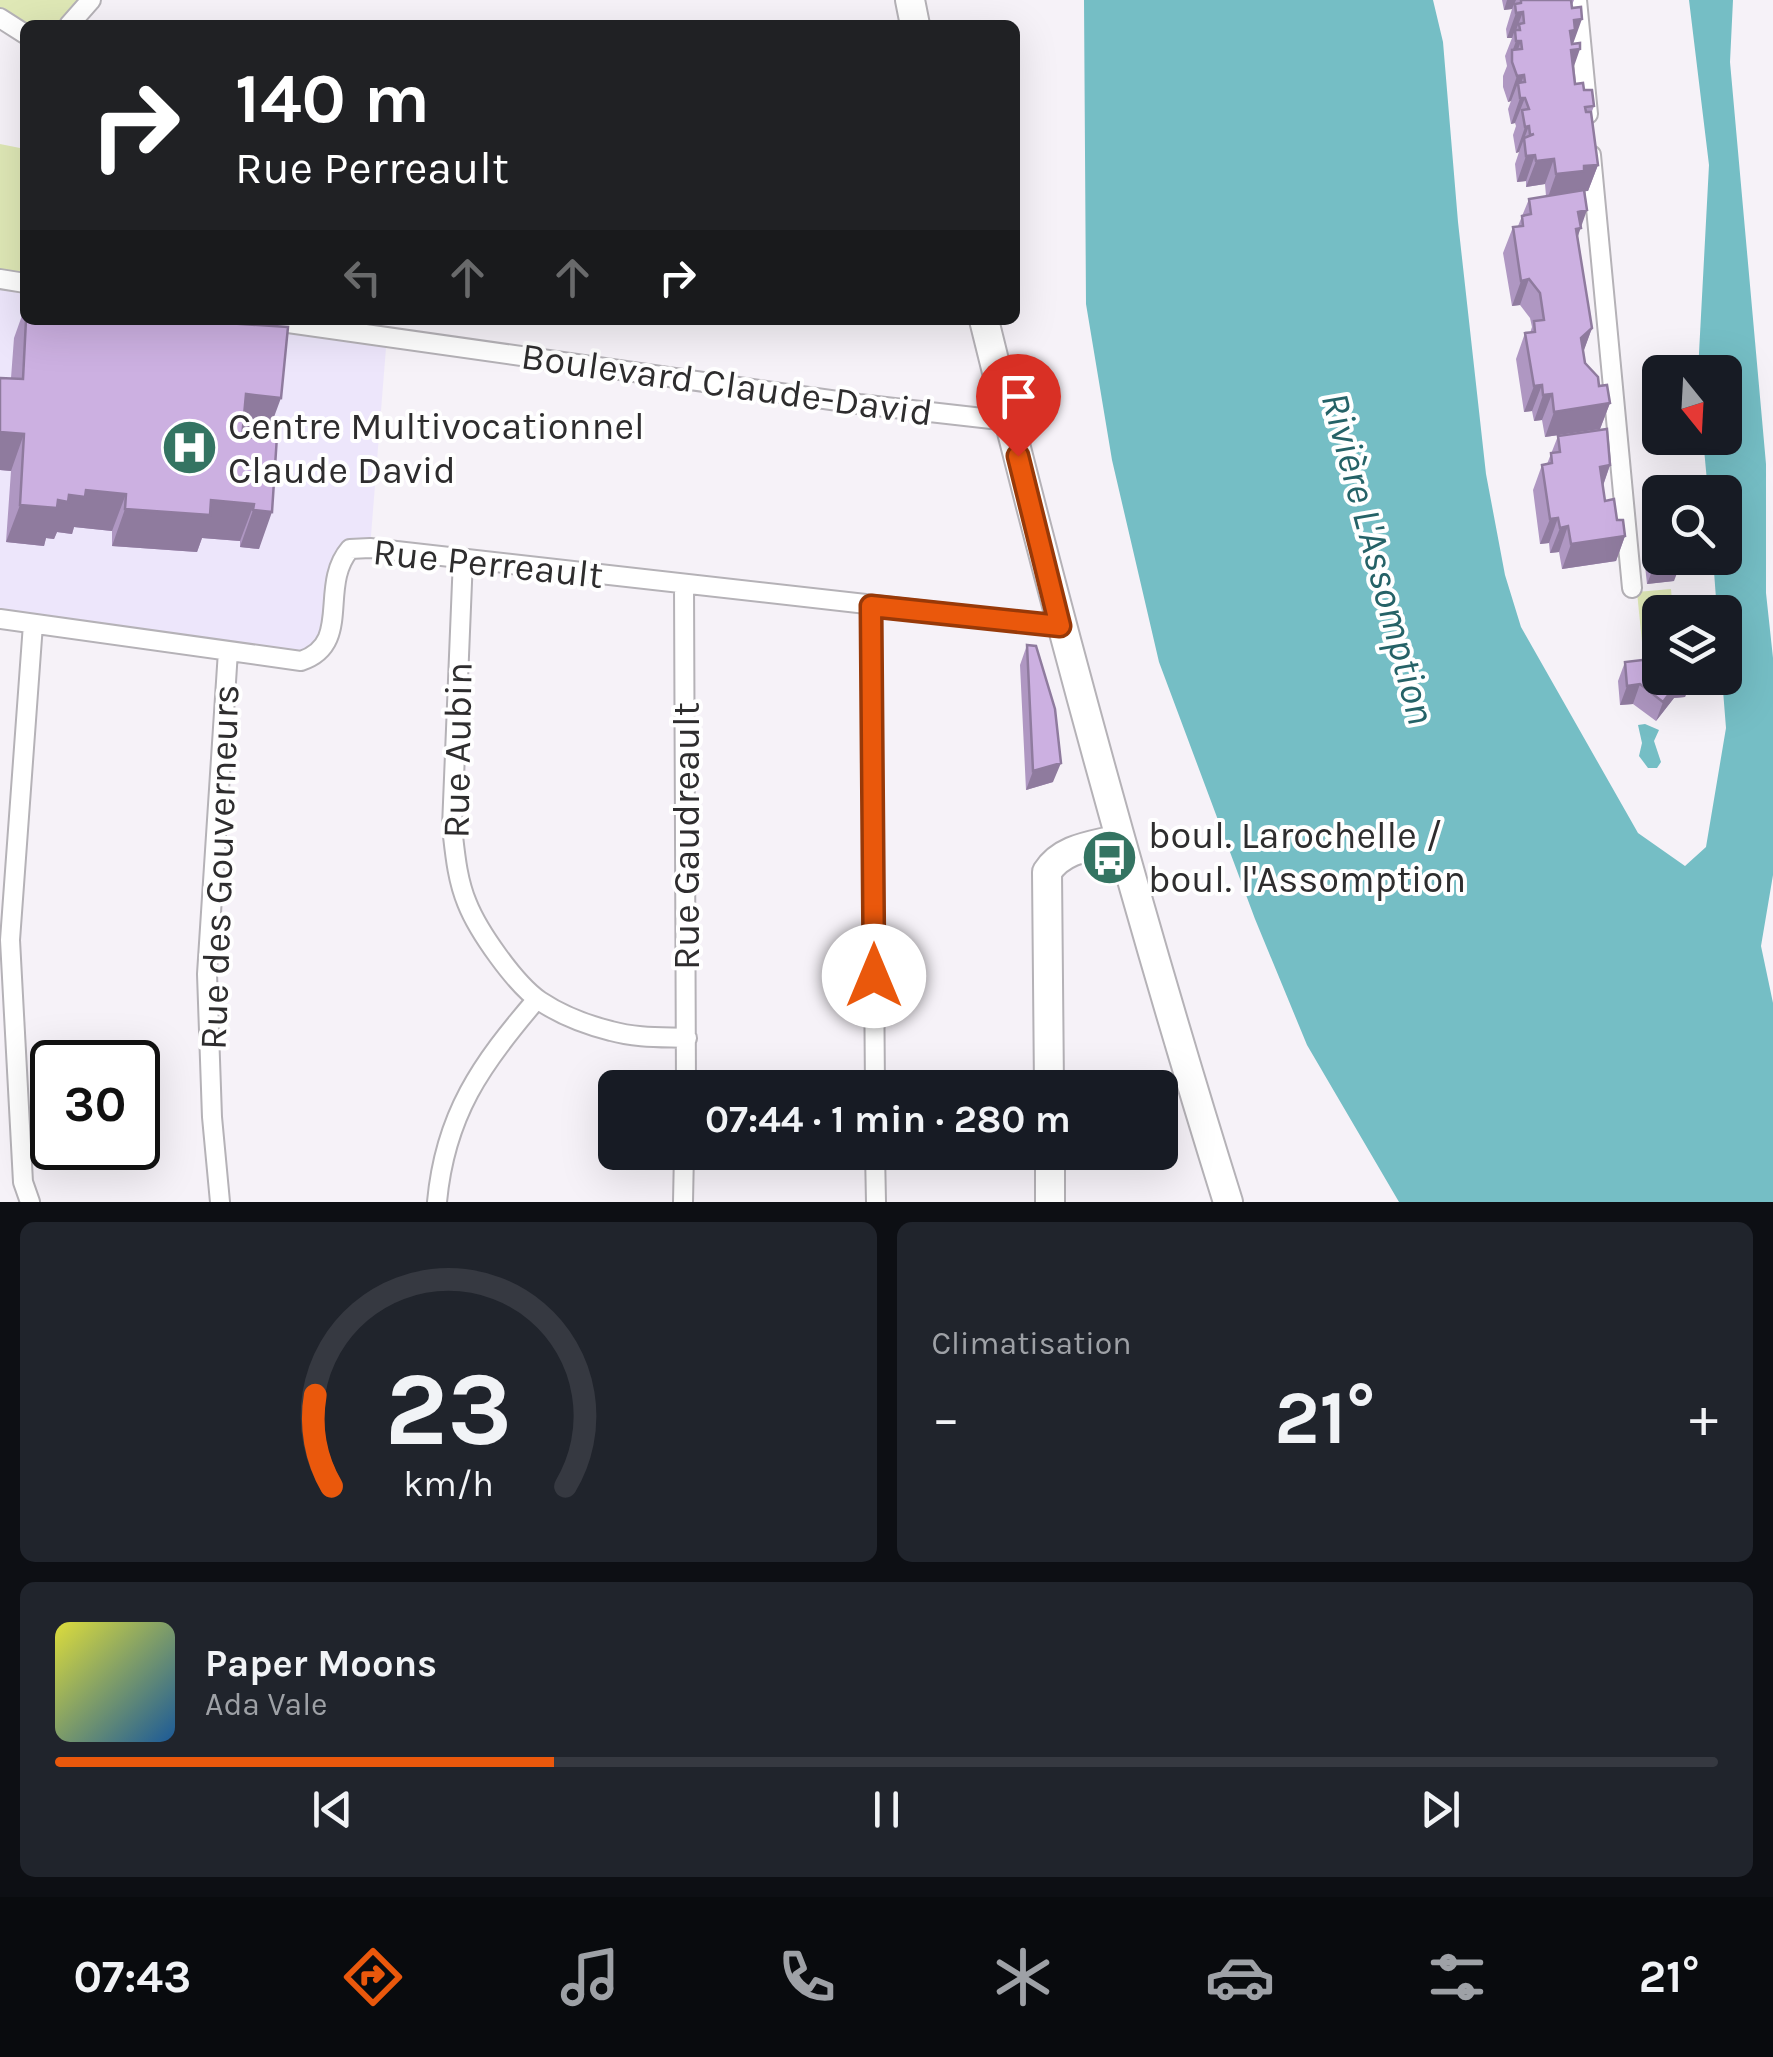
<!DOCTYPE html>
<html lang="fr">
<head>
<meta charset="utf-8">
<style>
  :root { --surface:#171b24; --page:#20242c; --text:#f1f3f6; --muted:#9ea1a6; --line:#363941; --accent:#ea580c }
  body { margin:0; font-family:Karla,sans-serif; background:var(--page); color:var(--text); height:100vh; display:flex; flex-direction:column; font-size:38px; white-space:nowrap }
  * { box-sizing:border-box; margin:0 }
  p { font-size:32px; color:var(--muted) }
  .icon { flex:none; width:55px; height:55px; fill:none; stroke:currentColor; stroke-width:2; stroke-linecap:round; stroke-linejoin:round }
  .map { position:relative; height:1202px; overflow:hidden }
  .sheet { display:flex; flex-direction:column; gap:20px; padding:20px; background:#0d0f14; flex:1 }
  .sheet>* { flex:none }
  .guide { position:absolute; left:20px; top:20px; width:1000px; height:305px; border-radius:15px; box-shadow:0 10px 40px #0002; background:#202124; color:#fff; overflow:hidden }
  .needle { width:65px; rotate:162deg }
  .controls { position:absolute; left:1642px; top:355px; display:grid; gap:20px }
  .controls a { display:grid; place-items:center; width:100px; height:100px; border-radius:15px; background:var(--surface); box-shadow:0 10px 40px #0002; font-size:50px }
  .speed { position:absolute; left:30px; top:1040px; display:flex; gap:20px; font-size:50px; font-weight:700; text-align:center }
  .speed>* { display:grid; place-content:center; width:130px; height:130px; border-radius:50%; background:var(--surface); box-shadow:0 10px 40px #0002; line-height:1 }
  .speed .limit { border:5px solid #111; border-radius:15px; background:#fff; color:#111 }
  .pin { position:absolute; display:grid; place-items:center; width:85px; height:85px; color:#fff; margin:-102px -42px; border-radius:50% 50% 50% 0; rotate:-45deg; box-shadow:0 0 10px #0007 }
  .pin .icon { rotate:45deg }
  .me { position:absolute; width:110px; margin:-55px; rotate:0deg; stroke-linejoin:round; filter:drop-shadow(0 0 8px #0008) }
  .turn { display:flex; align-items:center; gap:35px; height:210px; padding:0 50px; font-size:45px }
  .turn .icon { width:130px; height:130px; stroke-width:2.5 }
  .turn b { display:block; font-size:70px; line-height:85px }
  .lanes { display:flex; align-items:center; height:95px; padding:0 50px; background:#0003; justify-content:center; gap:50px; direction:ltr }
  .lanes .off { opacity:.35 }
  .big { font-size:75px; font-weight:700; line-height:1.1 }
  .sheet .widget { flex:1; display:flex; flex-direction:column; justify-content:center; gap:15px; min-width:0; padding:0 35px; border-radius:15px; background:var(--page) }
  .sheet .dial { align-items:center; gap:0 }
  .dial svg { height:260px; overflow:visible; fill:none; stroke:var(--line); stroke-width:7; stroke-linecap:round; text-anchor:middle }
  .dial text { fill:var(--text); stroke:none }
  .song { display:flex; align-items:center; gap:30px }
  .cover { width:120px; height:120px; border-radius:15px; background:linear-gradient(135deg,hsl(60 70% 55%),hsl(210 70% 35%)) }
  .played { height:10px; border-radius:5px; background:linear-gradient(90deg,var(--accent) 30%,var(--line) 30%) }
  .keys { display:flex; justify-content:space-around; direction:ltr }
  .heat { display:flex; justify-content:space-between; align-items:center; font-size:55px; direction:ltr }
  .sheet .tiles { flex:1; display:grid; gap:20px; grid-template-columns:1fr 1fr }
  .widget:last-child { grid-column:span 2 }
  .trip { position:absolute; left:598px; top:1070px; width:580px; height:100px; border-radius:15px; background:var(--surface); box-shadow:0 10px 40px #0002; font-weight:700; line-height:100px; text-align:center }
  .tab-bar { display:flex; height:160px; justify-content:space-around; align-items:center; background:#090b0e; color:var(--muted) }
  .tab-bar .icon { width:70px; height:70px }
  .tab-bar .current { color:var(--accent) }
  .tab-bar b { font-size:45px; color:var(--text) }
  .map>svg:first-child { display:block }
  .medical { fill:#ede6fb }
  .green { fill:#dfe8b6 }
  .water { fill:#75bec5 }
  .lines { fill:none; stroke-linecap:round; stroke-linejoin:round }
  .street-casing { stroke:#b5b2b7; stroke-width:22 }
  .secondary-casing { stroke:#b5b2b7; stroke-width:32 }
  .street { stroke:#fff; stroke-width:18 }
  .secondary { stroke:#fff; stroke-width:28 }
  .wall { fill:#af97c2 }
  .shaded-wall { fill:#8f7b9e }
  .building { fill:#ccb0e1; stroke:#8f7b9e; stroke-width:2.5 }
  .route-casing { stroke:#983908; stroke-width:25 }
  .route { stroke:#ea580c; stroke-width:18 }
  .labels { text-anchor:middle; stroke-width:8; stroke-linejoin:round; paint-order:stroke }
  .street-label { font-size:38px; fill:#2e2d2e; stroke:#fff }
  .poi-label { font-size:38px; fill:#2e2d2e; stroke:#fff; text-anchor:start }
  .water-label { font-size:40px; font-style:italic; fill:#256267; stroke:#fff }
</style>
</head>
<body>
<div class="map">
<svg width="1773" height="1202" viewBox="0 0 1773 1202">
  <rect width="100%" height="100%" fill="#f6f2f8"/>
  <path class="medical" d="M0 279 25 283V320H267L347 332 386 348 370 548 350 549 318 656 0 618Z"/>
  <path class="green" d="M0 0H91L69 25H25L0 18Z
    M0 144 25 149V283L0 279Z
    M1671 589 1673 612H1660V660L1644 662 1637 592Z"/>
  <path class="water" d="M1084 0H1433L1443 42 1458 222 1486 474 1505 575 1521 627 1638 833 1685 866 1706 847 1726 728 1722 678H1725V612H1717L1713 558H1725V492H1708L1703 438H1725V372H1698L1709 165 1689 0H1733L1730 62 1766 464V593L1773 658V875L1761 946 1773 1003V1202H1399L1307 1045 1255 919 1159 662 1112 460 1086 304Z
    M1645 724 1659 730 1654 741 1661 762 1657 768H1648L1639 756 1642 743 1638 725Z"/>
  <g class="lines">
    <defs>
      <path id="street" d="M1577 0 1588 114
        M0 18 25 34
        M69 25 91 0
        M1591 155 1632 588
        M0 279 25 283
        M267 320 859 404 1009 421
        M463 558 452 827C455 853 457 879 467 903 478 931 515 984 540 1001 561 1015 587 1025 611 1031 636 1038 662 1037 687 1038
        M684 584 686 1088
        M871 606 875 1088
        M0 619 301 661C353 644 318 586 350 549L370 548 1061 626
        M875 1152 876 1202
        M30 1202 23 1182 10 940 33 624
        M220 1202 212 1117 207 974 228 651
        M437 1202C445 1115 481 1064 537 999
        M683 1202 684 1152"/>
      <path id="secondary" d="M910 0 915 25
        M984 320C1057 616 1137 911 1228 1202
        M1049 1088 1047 872C1062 848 1092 846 1119 839
        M1050 1152V1202"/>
    </defs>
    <use href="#street" class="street-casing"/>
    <use href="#secondary" class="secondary-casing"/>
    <use href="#street" class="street"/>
    <use href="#secondary" class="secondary"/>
  </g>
  <path class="wall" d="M1502 0H1574L1572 5 1573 69 1575 84 1584 90 1594 106 1591 114 1598 165 1588 191H1584L1578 237 1592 328 1583 352 1585 363 1610 403 1600 429 1545 437 1542 420 1534 421 1532 411 1524 412 1516 359 1525 333H1530L1532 327 1530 318 1520 305 1512 306 1503 253 1513 227 1518 226 1529 199 1546 196 1545 184 1526 187V181L1517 182 1515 164 1519 152 1516 153 1513 135 1516 126 1515 123 1511 124 1508 109 1511 101 1508 102 1503 87V76L1507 66 1505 56 1512 38H1507L1506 29 1512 9 1504 10Z
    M25 307V320H180L267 436 243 433 242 438 277 436 259 549 240 547V541L202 538 197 552 112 546V531L74 527 72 534 57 532 54 539 46 538 44 546 6 542 11 471 0 470V378H11L14 338Z
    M1558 436 1610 465 1603 486 1605 501 1625 536 1616 561 1562 569 1559 552 1550 553 1549 543 1540 544 1533 490 1542 465 1547 464Z
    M1650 553 1674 581 1647 584 1645 566Z
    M1027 645 1053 782 1026 790 1020 665Z
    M1625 662 1692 678 1685 697 1674 698 1656 721 1633 704 1620 705 1618 681Z"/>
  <path class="shaded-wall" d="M1507 0H1516L1512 9 1504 10Z
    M1523 12 1515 33V30L1512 38H1507L1516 13Z
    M1582 19 1573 44 1561 57 1574 20Z
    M1516 41H1521L1513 64 1512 52Z
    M1580 49 1571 75V50Z
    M1524 75 1519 90 1518 83 1511 101 1508 102 1517 76Z
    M1520 98H1525L1515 123 1511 124Z
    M1529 126 1519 152 1516 153 1525 127Z
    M1535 155 1526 181 1517 182 1526 156Z
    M1554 159 1545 184 1526 187 1536 161Z
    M1598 165 1588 191 1577 192 1547 200 1556 174 1584 166Z
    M1587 210 1572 253 1578 212Z
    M1529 279 1520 305 1512 306 1521 281Z
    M1592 328 1583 353 1581 338Z
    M1542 385 1532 411 1524 412 1534 386Z
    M246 394 281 398 267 436 233 432Z
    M1552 394 1542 420 1534 421 1543 395Z
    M1610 403 1600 429 1545 437 1554 412Z
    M0 432 24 434 11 471 0 470Z
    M1610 465 1601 491 1600 467Z
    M86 490 126 494 112 531 74 527 72 534 57 532 54 539 46 538 44 546 6 542 20 505 58 500 69 495Z
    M211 500 254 504 240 541 202 538 197 552 112 546 125 509Z
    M253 510 272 512 259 549 240 547Z
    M1558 518 1549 543 1540 544 1550 519Z
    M1568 526 1559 552 1550 553 1560 528Z
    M1625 536 1616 561 1562 569 1571 544Z
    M1679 568 1674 581 1647 584 1652 571Z
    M1681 678H1692L1685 697 1674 698 1656 721 1663 702Z
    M1640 684 1633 704 1620 705 1627 686Z
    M1061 763 1053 782 1026 790 1033 771Z"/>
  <path class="building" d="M1521 0H1571L1572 8 1581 7 1582 19 1574 20 1575 30 1570 31 1572 44 1580 43V49L1571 50 1575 84 1583 83 1584 90H1592L1594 106 1585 107 1586 112H1591L1598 165 1584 166V171L1556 174 1554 159 1536 161 1535 155 1526 156 1524 138 1534 134 1530 135 1529 126 1525 127 1522 110 1529 109 1525 98H1520L1518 83 1525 82 1524 75 1517 76 1512 62V50L1522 49 1521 41H1516L1515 30H1520L1519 24 1524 23 1523 12 1516 13 1515 4 1521 3Z
    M1584 190 1587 210 1578 212 1581 228 1576 229 1592 328 1581 338 1585 363 1598 377 1599 386 1607 385 1610 403 1554 412 1552 394 1543 395 1542 385 1534 386 1525 333 1535 332 1534 321 1544 320 1540 293 1529 279 1521 281 1513 227 1523 226 1522 216 1531 214 1529 199Z
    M26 320H180L288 327 281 398 246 394 242 438 277 436 272 512 253 510 254 504 211 500 210 515 125 509 126 494 86 490 85 497 69 495 68 502 58 500 57 508 20 505 24 434 0 432V378L23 379Z
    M1607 429 1610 465 1600 467 1605 501 1614 499 1617 520H1623L1625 536 1571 544 1568 526 1560 528 1558 518 1550 519 1542 465 1552 463 1551 453 1560 452 1558 436Z
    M1660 552V558H1677L1679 568 1652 571 1650 553Z
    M1027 645 1036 646 1055 709 1061 763 1033 771Z
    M1660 658V678H1690H1681L1663 702 1640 684 1627 686 1625 662Z"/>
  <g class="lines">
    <defs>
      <path id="route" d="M874 976 871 606 1060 626 1018 456"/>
    </defs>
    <use href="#route" class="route-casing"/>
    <use href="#route" class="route"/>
  </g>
  <defs>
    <symbol id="hospital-disc" viewBox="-11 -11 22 22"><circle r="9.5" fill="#347462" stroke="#fff"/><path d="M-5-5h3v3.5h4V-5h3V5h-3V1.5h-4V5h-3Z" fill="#fff"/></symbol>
    <symbol id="bus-disc" viewBox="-11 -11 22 22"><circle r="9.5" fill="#347462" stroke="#fff"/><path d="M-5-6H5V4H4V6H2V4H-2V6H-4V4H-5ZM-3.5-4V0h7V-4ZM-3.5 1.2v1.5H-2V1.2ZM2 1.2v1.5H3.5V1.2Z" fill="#fff"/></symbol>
  </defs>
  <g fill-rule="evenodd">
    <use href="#hospital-disc" x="158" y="416" width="63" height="63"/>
    <use href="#bus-disc" x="1078" y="826" width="63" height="63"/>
  </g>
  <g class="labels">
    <g class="street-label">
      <text transform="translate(727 384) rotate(8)" y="13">Boulevard Claude-David</text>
      <text transform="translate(488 563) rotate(6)" y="13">Rue Perreault</text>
      <text transform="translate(457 750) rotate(-89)" y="13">Rue Aubin</text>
      <text transform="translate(686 836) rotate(-90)" y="13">Rue Gaudreault</text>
      <text transform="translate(219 867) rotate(-88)" y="13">Rue des Gouverneurs</text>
    </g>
    <g class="poi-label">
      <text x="228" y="439">Centre Multivocationnel<tspan x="228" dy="44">Claude David</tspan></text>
      <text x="1148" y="848">boul. Larochelle /<tspan x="1148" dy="44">boul. l'Assomption</tspan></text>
    </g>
    <g class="water-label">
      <text transform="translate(1379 558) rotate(75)" y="14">Rivière L'Assomption</text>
    </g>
  </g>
</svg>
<div class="controls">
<a><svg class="needle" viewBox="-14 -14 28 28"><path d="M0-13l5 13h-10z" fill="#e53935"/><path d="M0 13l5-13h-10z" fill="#9ea1a6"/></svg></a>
<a><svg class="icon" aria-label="search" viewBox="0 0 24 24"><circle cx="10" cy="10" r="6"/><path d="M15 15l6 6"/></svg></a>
<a><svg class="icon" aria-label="layers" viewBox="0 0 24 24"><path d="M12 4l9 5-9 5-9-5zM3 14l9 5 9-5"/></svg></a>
</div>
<div class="speed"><div class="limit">30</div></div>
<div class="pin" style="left:1018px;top:456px;background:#d93025"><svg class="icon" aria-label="arrive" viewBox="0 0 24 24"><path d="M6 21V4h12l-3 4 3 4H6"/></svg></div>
<svg class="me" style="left:874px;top:976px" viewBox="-20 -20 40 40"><circle r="19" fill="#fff"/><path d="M0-13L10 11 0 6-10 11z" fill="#ea580c"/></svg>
<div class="trip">07:44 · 1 min · 280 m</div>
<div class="guide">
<div class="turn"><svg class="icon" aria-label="right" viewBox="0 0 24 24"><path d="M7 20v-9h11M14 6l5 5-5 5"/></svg><div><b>140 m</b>Rue Perreault</div></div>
<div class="lanes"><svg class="icon off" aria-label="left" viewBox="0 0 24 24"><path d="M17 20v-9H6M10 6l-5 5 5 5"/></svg><svg class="icon off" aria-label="ahead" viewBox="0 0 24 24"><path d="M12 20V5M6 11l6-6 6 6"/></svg><svg class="icon off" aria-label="ahead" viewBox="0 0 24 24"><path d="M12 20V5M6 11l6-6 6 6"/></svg><svg class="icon" aria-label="right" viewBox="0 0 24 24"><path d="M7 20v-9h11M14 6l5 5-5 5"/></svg></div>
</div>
</div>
<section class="sheet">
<div class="tiles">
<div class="widget dial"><svg viewBox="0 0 100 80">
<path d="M14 69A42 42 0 1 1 86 69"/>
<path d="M14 69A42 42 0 0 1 9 41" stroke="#ea580c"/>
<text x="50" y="56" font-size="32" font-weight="700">23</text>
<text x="50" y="72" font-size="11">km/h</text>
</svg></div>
<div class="widget"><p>Climatisation</p>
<div class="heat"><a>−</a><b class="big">21°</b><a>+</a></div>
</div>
<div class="widget">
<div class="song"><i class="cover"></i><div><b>Paper Moons</b><p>Ada Vale</p></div></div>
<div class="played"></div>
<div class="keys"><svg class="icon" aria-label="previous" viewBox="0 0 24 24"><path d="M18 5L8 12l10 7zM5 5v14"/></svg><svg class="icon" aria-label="pause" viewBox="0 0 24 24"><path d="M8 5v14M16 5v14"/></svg><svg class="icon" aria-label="next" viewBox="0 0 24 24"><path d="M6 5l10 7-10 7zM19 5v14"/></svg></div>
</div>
</div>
</section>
<nav class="tab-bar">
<b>07:43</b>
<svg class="icon current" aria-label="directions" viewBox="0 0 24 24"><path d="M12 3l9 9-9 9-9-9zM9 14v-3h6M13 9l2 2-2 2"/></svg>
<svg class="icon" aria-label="music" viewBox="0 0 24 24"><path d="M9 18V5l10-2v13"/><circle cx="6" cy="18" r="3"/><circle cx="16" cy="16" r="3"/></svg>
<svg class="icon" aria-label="phone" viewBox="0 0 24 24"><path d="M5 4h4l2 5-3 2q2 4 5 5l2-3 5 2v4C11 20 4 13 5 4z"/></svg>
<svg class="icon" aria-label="climate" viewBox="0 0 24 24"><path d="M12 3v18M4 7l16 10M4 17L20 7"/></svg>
<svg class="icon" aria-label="car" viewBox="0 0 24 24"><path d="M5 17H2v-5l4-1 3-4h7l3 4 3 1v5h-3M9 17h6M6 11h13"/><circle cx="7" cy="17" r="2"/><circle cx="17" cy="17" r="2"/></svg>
<svg class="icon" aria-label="filters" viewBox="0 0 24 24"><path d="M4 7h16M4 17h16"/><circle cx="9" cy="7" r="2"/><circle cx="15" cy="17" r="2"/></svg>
<b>21°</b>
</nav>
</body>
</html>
